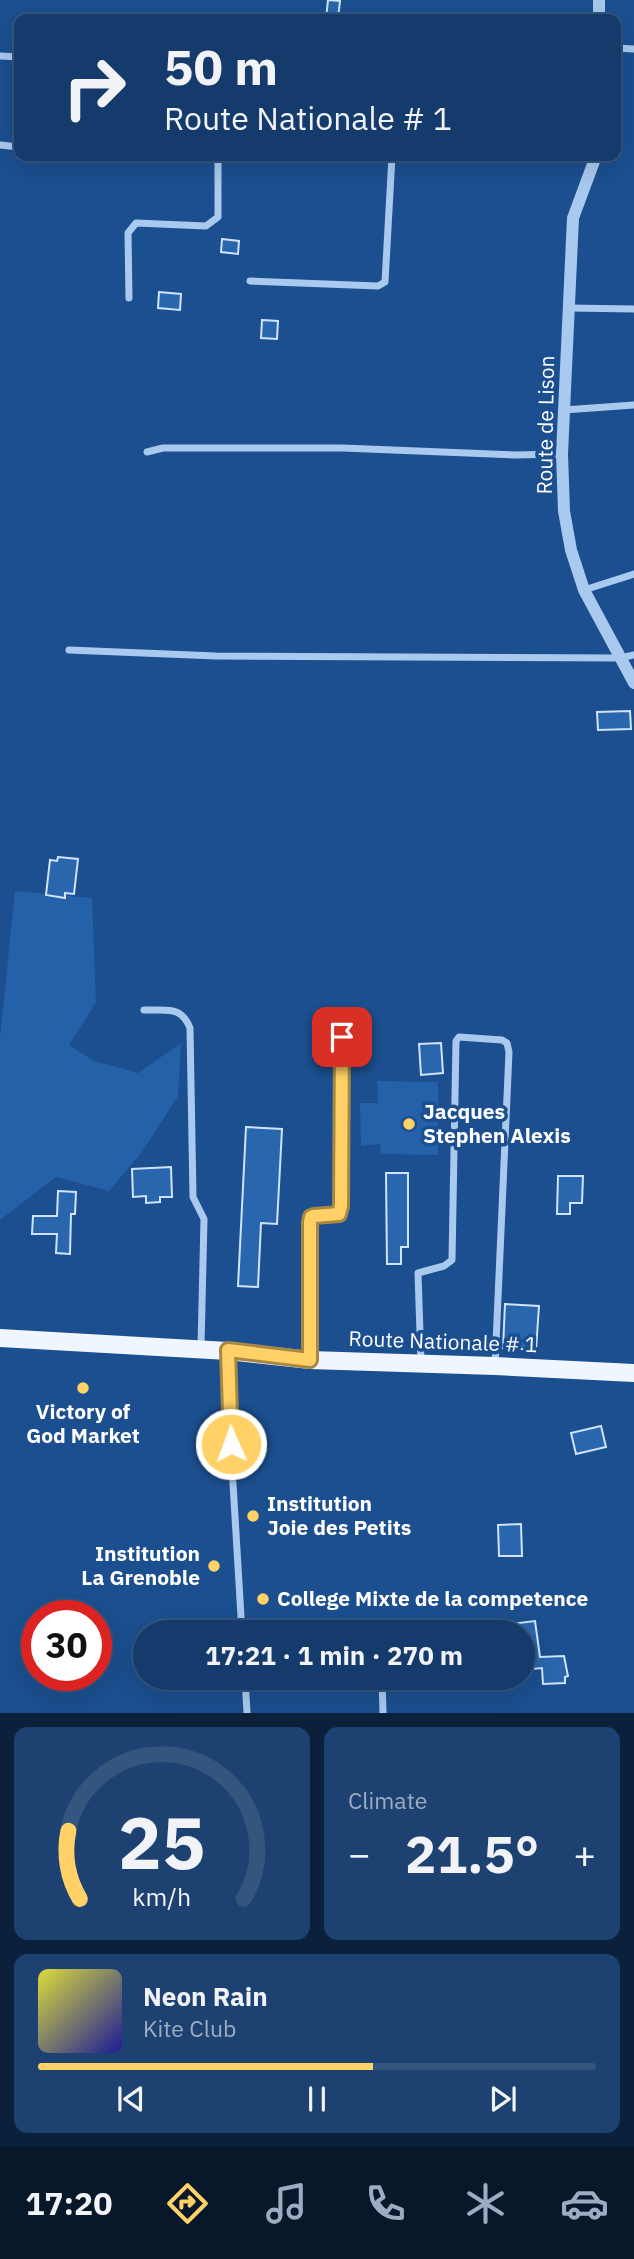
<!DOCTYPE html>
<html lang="en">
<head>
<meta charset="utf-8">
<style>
  :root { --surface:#143b6b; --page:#1d4271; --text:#f1f3f6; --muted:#9dadc1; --line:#33557e; --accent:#ffd166 }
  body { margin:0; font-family:"IBM Plex Sans",sans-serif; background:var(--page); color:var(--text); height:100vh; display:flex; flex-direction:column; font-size:26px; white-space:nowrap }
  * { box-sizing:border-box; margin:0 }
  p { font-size:23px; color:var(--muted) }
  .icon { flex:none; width:38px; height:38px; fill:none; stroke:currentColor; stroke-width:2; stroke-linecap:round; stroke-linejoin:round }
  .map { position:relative; height:1713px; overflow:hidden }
  .panel { display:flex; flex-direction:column; gap:14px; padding:14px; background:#0b203b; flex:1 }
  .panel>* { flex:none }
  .guide { position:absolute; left:14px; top:14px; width:607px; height:147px; border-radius:14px; box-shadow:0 7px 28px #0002,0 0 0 2px var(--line); background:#143b6b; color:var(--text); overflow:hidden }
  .speed { position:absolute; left:21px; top:1600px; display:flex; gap:14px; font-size:35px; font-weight:700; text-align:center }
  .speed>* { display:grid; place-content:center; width:91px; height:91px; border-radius:50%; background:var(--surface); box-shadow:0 7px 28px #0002,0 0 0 2px var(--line); line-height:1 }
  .speed .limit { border:10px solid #d22; background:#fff; color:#111 }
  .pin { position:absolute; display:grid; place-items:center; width:60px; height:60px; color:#fff; margin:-30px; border-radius:14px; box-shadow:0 4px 10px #0006 }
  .me { position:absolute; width:77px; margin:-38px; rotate:358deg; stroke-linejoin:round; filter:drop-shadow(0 0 5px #0008) }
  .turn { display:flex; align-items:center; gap:24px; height:147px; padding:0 35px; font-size:32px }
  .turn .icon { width:91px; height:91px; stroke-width:2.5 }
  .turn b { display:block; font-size:49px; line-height:60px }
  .big { font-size:52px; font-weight:800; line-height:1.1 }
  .panel .tile { flex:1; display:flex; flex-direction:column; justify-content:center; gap:10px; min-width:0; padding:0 24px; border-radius:14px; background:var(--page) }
  .panel .dial { align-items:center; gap:0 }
  .dial svg { height:182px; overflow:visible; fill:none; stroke:var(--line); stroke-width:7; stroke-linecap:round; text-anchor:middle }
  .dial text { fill:var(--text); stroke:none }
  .song { display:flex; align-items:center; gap:21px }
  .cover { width:84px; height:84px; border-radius:10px; background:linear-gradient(135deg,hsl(60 70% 55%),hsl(240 70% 35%)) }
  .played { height:7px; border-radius:4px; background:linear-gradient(90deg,var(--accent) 60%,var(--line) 60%) }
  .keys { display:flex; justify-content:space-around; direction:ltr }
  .heat { display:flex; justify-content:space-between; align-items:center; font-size:38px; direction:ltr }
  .panel .tiles { flex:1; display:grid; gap:14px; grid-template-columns:1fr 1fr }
  .tile:last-child { grid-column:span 2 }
  .trip { position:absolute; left:133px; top:1620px; width:402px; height:70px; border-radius:35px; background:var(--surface); box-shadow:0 7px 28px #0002,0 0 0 2px var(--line); font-weight:800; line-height:70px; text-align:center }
  .menu { display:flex; height:112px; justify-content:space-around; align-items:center; background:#08182b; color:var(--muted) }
  .menu .icon { width:49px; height:49px }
  .menu .active { color:var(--accent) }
  .menu b { font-size:32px; color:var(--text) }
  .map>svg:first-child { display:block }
  .green { fill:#2461a8 }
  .building { fill:#2a66ad; stroke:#cfe3fa; stroke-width:2 }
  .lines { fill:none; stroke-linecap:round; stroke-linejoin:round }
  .minor { stroke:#a9c9ee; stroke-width:7 }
  .tertiary { stroke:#a9c9ee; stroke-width:12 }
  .primary { stroke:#f0f6ff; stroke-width:18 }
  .route-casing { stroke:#a68842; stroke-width:18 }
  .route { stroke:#ffd166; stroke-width:12 }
  .poi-dot { fill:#ffd166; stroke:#1b4f8f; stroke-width:2.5 }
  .labels { text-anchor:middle; stroke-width:7; stroke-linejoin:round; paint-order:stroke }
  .street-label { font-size:21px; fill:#fff; stroke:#1b4f8f }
  .poi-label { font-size:21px; font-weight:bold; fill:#fff; stroke:#1b4f8f; text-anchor:start }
</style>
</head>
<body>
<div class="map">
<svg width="634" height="1713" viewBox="0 0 634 1713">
  <rect width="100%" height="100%" fill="#1b4f8f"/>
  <path class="green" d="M15 891 92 898 96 1002 69 1045 94 1061 138 1073 181 1043 178 1096 142 1152 109 1191 56 1177 0 1220V1038Z
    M377 1081 438 1082V1155L381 1154 380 1144 361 1146 360 1103H378Z"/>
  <path class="building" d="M328 0 340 1 338 19H326Z
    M222 239 239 241 238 254 221 252Z
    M159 292 181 294 180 310 158 308Z
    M262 320 278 321 277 339 261 338Z
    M630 711 631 729 598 730 597 712Z
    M58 857 78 859 74 894 65 893V898L46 895 50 860 57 861Z
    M441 1043 443 1073 421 1075 419 1044Z
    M246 1127 282 1129 277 1224 261 1223 258 1287 238 1286Z
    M171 1167 172 1197H160V1202L146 1203V1196L133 1197 132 1169Z
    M386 1173H408V1247H401V1264H387Z
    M558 1176H583L582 1203H570V1214H557Z
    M58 1191 76 1192 75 1214H71L70 1254 56 1253 57 1234H32L33 1216H57Z
    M505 1304 539 1306 536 1350 503 1348Z
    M601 1426 606 1447 576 1454 571 1433Z
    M521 1524 522 1556H499L498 1525Z
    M535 1621 540 1657 564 1656 568 1676 565 1677V1683L543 1684 542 1668 523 1670V1633H493L492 1626Z"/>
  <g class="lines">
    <path class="minor" d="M616 48 634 49
      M0 56 19 57
      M0 145 19 147
      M250 281 378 286 385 282 392 156
      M129 298 128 233 136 223 206 226 218 217V156
      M569 308 634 309
      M564 410 634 405
      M147 452 163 448H343L516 455 562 454
      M584 590 634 574
      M69 650 216 656 620 658 634 655
      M144 1010C166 1011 181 1005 190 1028L193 1197 204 1219 201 1347
      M228 1351 232 1467 242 1633
      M310 1359V1221L311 1217 314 1216 339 1214 341 1206 342 1037
      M421 1363 418 1273 444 1266 452 1260 456 1041 459 1037 502 1040 507 1043 509 1052 495 1365
      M245 1678 247 1713
      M382 1678 383 1713"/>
    <path class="tertiary" d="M599 0V19
      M596 156 573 218 562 454 564 511 571 550 584 590 634 683"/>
    <path class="primary" d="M0 1338 228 1351 310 1360 495 1366 634 1373"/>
  </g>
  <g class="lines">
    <defs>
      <path id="route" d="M231 1444 228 1350 310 1360V1222L311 1217 314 1216 339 1214 341 1206 342 1037"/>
    </defs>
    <use href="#route" class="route-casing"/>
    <use href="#route" class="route"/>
  </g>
  <g class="poi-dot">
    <circle cx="409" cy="1124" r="7"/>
    <circle cx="83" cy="1388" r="7"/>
    <circle cx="253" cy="1516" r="7"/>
    <circle cx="214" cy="1566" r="7"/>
    <circle cx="263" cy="1599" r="7"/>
  </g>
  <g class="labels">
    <g class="street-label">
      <text transform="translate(546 425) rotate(-89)" y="7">Route de Lison</text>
      <text transform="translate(443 1342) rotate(2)" y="7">Route Nationale # 1</text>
    </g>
    <g class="poi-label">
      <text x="423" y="1119">Jacques<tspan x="423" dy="24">Stephen Alexis</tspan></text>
      <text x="83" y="1419" text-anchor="middle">Victory of<tspan x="83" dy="24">God Market</tspan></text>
      <text x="267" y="1511">Institution<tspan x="267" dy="24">Joie des Petits</tspan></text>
      <text x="200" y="1561" text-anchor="end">Institution<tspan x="200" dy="24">La Grenoble</tspan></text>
      <text x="277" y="1606">College Mixte de la competence</text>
    </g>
  </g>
</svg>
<div class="speed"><div class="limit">30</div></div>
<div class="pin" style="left:342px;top:1037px;background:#d93025"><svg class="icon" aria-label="arrive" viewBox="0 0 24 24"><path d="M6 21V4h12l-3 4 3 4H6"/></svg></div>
<svg class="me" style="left:231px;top:1444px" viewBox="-20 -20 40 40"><circle r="17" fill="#ffd166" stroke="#fff" stroke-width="3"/><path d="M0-11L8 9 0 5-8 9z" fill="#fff"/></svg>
<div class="trip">17:21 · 1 min · 270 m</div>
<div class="guide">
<div class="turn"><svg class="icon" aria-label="right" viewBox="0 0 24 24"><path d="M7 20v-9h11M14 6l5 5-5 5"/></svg><div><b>50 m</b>Route Nationale # 1</div></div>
</div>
</div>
<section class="panel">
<div class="tiles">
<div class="tile dial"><svg viewBox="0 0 100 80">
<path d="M14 69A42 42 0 1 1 86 69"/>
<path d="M14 69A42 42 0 0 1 9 39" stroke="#ffd166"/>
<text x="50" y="56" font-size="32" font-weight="700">25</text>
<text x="50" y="72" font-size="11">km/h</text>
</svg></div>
<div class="tile"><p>Climate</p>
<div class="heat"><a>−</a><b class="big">21.5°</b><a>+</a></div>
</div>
<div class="tile">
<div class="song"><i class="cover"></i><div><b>Neon Rain</b><p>Kite Club</p></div></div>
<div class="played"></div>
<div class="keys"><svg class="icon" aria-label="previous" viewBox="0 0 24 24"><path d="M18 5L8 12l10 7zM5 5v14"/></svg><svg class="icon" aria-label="pause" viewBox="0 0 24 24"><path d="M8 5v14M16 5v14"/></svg><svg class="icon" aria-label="next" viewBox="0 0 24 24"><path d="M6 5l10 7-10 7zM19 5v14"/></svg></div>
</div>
</div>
</section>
<nav class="menu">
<b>17:20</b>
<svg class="icon active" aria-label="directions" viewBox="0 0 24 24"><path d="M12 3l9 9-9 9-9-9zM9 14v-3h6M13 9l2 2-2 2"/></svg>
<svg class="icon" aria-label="music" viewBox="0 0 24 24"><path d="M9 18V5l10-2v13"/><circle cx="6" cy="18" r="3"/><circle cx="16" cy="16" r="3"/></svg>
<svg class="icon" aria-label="phone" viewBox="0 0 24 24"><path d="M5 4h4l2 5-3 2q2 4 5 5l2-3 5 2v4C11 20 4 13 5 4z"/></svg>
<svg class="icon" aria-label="climate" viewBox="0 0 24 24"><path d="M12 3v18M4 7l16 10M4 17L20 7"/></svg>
<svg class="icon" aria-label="car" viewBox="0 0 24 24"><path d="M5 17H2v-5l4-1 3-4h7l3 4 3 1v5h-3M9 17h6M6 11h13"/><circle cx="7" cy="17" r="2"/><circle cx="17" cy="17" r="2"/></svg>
</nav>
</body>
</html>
